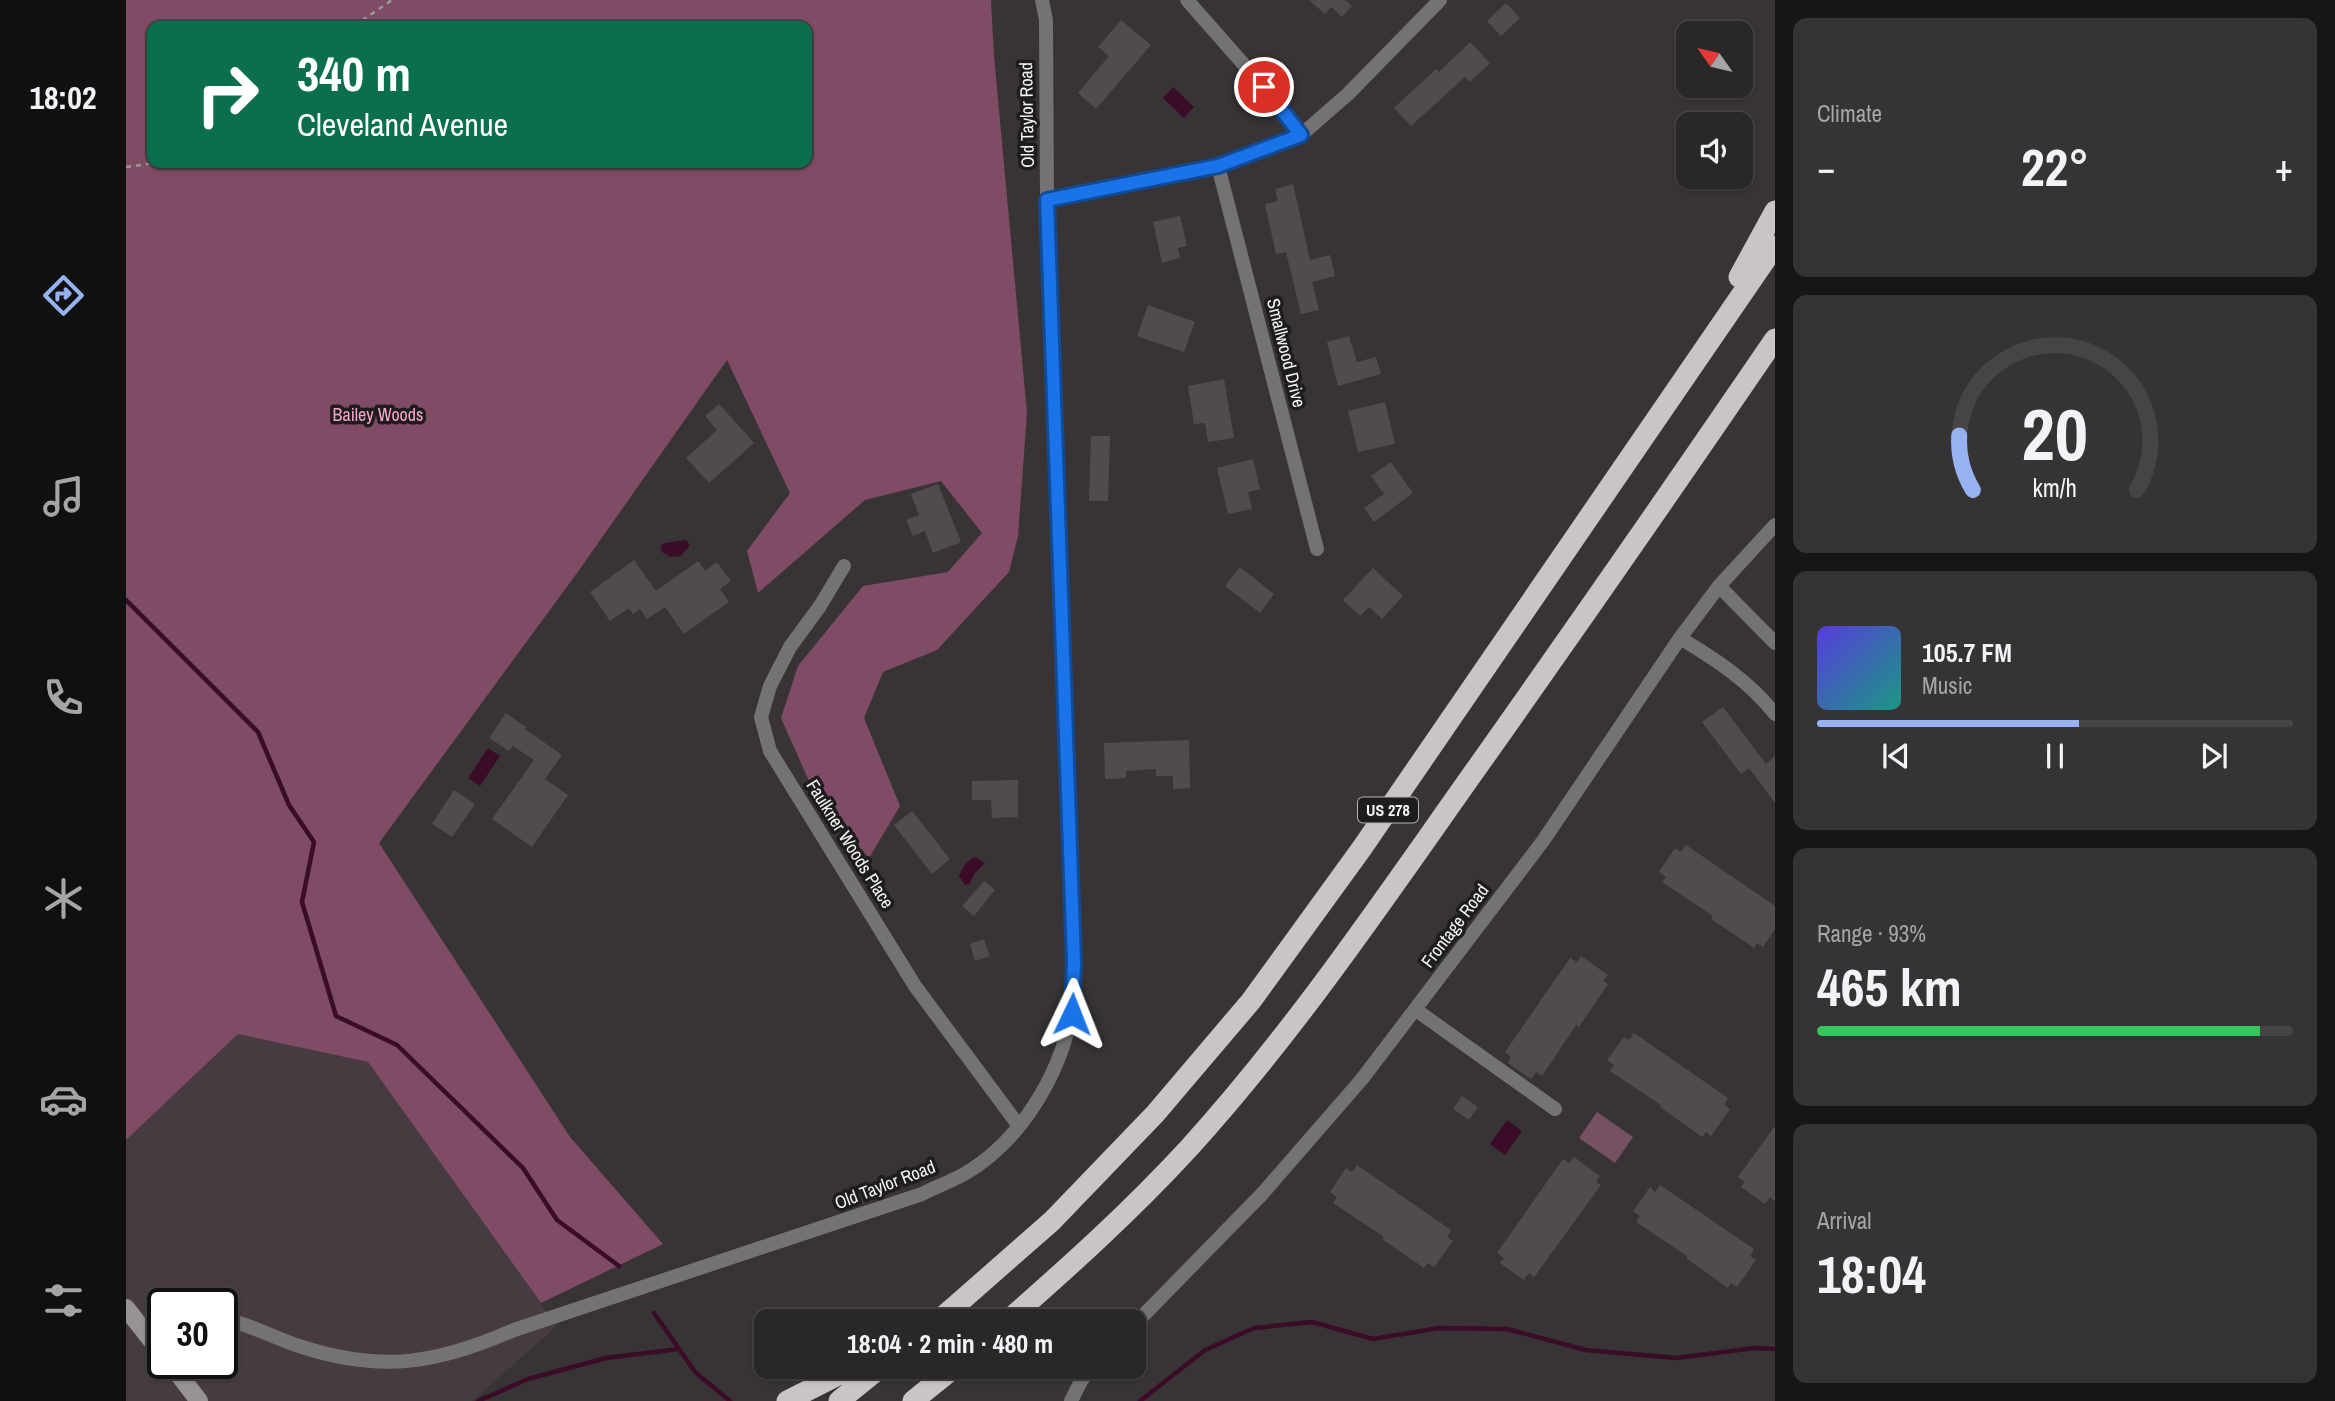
<!DOCTYPE html>
<html lang="en">
<head>
<meta charset="utf-8">
<style>
  :root { --surface:#2a2728; --page:#363334; --text:#f1f3f6; --muted:#a5a5a8; --line:#464445; --accent:#95b2f1 }
  body { margin:0; font-family:"Archivo Narrow",sans-serif; background:var(--page); color:var(--text); height:100vh; display:flex; flex-direction:column; font-size:26px; white-space:nowrap }
  * { box-sizing:border-box; margin:0 }
  p { font-size:23px; color:var(--muted) }
  .icon { flex:none; width:38px; height:38px; fill:none; stroke:currentColor; stroke-width:2; stroke-linecap:round; stroke-linejoin:round }
  .map { position:relative; flex:1; overflow:hidden }
  .side { display:flex; flex-direction:column; gap:18px; padding:18px; background:#171516; width:560px }
  .side>* { flex:none }
  .guide { position:absolute; left:21px; top:21px; width:665px; height:147px; border-radius:14px; box-shadow:0 2px 5px #0004,0 0 0 2px var(--line); background:#0b6e4f; color:#fff; overflow:hidden }
  .needle { width:46px; rotate:304deg }
  .tools { position:absolute; left:1550px; top:21px; display:grid; gap:14px }
  .tools a { display:grid; place-items:center; width:77px; height:77px; border-radius:14px; background:var(--surface); box-shadow:0 2px 5px #0004,0 0 0 2px var(--line); font-size:35px }
  .speed { position:absolute; left:21px; top:1288px; display:flex; gap:14px; font-size:35px; font-weight:700; text-align:center }
  .speed>* { display:grid; place-content:center; width:91px; height:91px; border-radius:50%; background:var(--surface); box-shadow:0 2px 5px #0004,0 0 0 2px var(--line); line-height:1 }
  .speed .limit { border:4px solid #111; border-radius:10px; background:#fff; color:#111 }
  .pin { position:absolute; display:grid; place-items:center; width:60px; height:60px; color:#fff; margin:-30px; border:4px solid #fff; border-radius:50%; box-shadow:0 2px 7px #0007 }
  .me { position:absolute; width:77px; margin:-38px; rotate:2deg; stroke-linejoin:round; filter:drop-shadow(0 0 5px #0008) }
  .turn { display:flex; align-items:center; gap:24px; height:147px; padding:0 35px; font-size:32px }
  .turn .icon { width:91px; height:91px; stroke-width:2.5 }
  .turn b { display:block; font-size:49px; line-height:60px }
  .big { font-size:52px; font-weight:700; line-height:1.1 }
  .side .card { flex:1; display:flex; flex-direction:column; justify-content:center; gap:10px; min-width:0; padding:0 24px; border-radius:14px; background:var(--page) }
  .side .dial { align-items:center; gap:0 }
  .dial svg { height:182px; overflow:visible; fill:none; stroke:var(--line); stroke-width:7; stroke-linecap:round; text-anchor:middle }
  .dial text { fill:var(--text); stroke:none }
  .song { display:flex; align-items:center; gap:21px }
  .cover { width:84px; height:84px; border-radius:10px; background:linear-gradient(135deg,hsl(250 70% 55%),hsl(170 70% 35%)) }
  .played { height:7px; border-radius:4px; background:linear-gradient(90deg,var(--accent) 55%,var(--line) 55%) }
  .keys { display:flex; justify-content:space-around; direction:ltr }
  .heat { display:flex; justify-content:space-between; align-items:center; font-size:38px; direction:ltr }
  .charge { height:10px; border-radius:5px; background:linear-gradient(90deg,#34c759 93%,var(--line) 0) }
  .trip { position:absolute; left:628px; top:1309px; width:392px; height:70px; border-radius:14px; background:var(--surface); box-shadow:0 2px 5px #0004,0 0 0 2px var(--line); font-weight:700; line-height:70px; text-align:center }
  main { display:flex; flex:1; min-height:0 }
  .menu { display:flex; flex-direction:column; width:126px; justify-content:space-around; align-items:center; background:#111010; color:var(--muted) }
  .menu .icon { width:49px; height:49px }
  .menu .active { color:var(--accent) }
  .menu b { font-size:32px; color:var(--text) }
  .map>svg:first-child { display:block }
  .built { fill:#463b40; fill-rule:evenodd }
  .green { fill:#765163 }
  .forest { fill:#7f4b65; fill-rule:evenodd }
  .water { fill:#3a0c27 }
  .lines { fill:none; stroke-linecap:round; stroke-linejoin:round }
  .stream { stroke:#3a0c27; stroke-width:4.5 }
  .building { fill:#504c4e }
  .path { stroke:#9c999b; stroke-width:2.5; stroke-dasharray:5 5; stroke-linecap:butt }
  .street { stroke:#747273; stroke-width:14 }
  .secondary { stroke:#979395; stroke-width:18 }
  .highway { stroke:#cac4c7; stroke-width:21 }
  .route-casing { stroke:#114b97; stroke-width:18 }
  .route { stroke:#1a73e8; stroke-width:12 }
  .labels { text-anchor:middle; stroke-width:7; stroke-linejoin:round; paint-order:stroke }
  .shield { fill:#1e1c1d; stroke:#b4b2b4; stroke-width:2 }
  .shield-label { font-size:16px; font-weight:bold; fill:#f5f3f4 }
  .street-label { font-size:18px; fill:#f5f3f4; stroke:#1e1c1d }
  .park-label { font-size:18px; fill:#f7a5cd; stroke:#1e1c1d }
</style>
</head>
<body>
<main>
<nav class="menu">
<b>18:02</b>
<svg class="icon active" aria-label="directions" viewBox="0 0 24 24"><path d="M12 3l9 9-9 9-9-9zM9 14v-3h6M13 9l2 2-2 2"/></svg>
<svg class="icon" aria-label="music" viewBox="0 0 24 24"><path d="M9 18V5l10-2v13"/><circle cx="6" cy="18" r="3"/><circle cx="16" cy="16" r="3"/></svg>
<svg class="icon" aria-label="phone" viewBox="0 0 24 24"><path d="M5 4h4l2 5-3 2q2 4 5 5l2-3 5 2v4C11 20 4 13 5 4z"/></svg>
<svg class="icon" aria-label="climate" viewBox="0 0 24 24"><path d="M12 3v18M4 7l16 10M4 17L20 7"/></svg>
<svg class="icon" aria-label="car" viewBox="0 0 24 24"><path d="M5 17H2v-5l4-1 3-4h7l3 4 3 1v5h-3M9 17h6M6 11h13"/><circle cx="7" cy="17" r="2"/><circle cx="17" cy="17" r="2"/></svg>
<svg class="icon" aria-label="filters" viewBox="0 0 24 24"><path d="M4 7h16M4 17h16"/><circle cx="9" cy="7" r="2"/><circle cx="15" cy="17" r="2"/></svg>
</nav>
<div class="map">
<svg width="1649" height="1401" viewBox="0 0 1649 1401">
  <rect width="100%" height="100%" fill="#383436"/>
  <path class="built" d="M112 1034 242 1062 431 1326 346 1401H0V1140ZM37 1304H96V1363H37Z"/>
  <path class="green" d="M1471 1112 1507 1137 1489 1163 1453 1138Z"/>
  <path class="forest" d="M0 0H865L868 56 901 413 892 536 883 572 811 650 757 672 738 718 774 806 743 858 690 797 655 718 672 666 737 586 822 572 856 533 815 481 739 500 632 593 621 551 664 493 601 360 451 573 253 843 444 1137 537 1244 415 1303 242 1062 112 1034 0 1140ZM26 26H681V163H26Z"/>
  <path class="water" d="M1047 87 1068 107 1058 118 1037 98Z
    M560 540 564 545 555 556 544 557 536 552 535 546 538 543Z
    M362 748 374 756 354 786 342 778Z
    M849 857 859 863 848 874 844 884 839 885 833 876C837 867 840 861 849 857Z
    M1381 1120 1396 1131 1379 1155 1364 1144Z"/>
  <g class="lines">
    <path class="stream" d="M0 600 132 732 163 805 188 842 176 902 210 1016 271 1045 397 1168 431 1220 493 1266
      M528 1313 569 1372 604 1401
      M352 1401 402 1379 480 1358 553 1349
      M1014 1401 1079 1350 1128 1328 1186 1322 1247 1339 1313 1328 1381 1329 1460 1350 1550 1358 1629 1348 1649 1349"/>
  </g>
  <path class="building" d="M1183 0H1219L1226 6 1216 17 1205 7 1199 14Z
    M1380 3 1394 18 1375 36 1361 21Z
    M995 20 1025 45 970 109 952 93 983 56 972 47Z
    M1344 42 1364 63 1344 82 1339 77 1285 126 1268 108 1310 69 1313 72Z
    M1167 184 1184 260 1204 255 1209 276 1186 282 1193 310 1175 314 1160 252 1150 254 1139 204 1152 201 1149 189Z
    M1054 216 1061 246 1052 248 1054 258 1036 263 1027 222Z
    M1022 305 1069 322 1058 352 1011 336Z
    M1223 336 1231 362 1250 357 1255 374 1212 386 1201 342Z
    M1098 379 1108 438 1082 442 1079 423 1068 424 1062 386Z
    M1259 402 1269 444 1232 452 1222 411Z
    M593 404 628 443 583 483 560 458 591 430 579 416Z
    M965 436H984L982 501H963Z
    M1127 459 1134 489 1122 492 1126 509 1102 514 1091 468Z
    M1265 462 1287 493 1248 522 1238 508 1258 494 1245 476Z
    M812 484 835 542 807 553 799 531 787 536 780 520 793 515 785 494Z
    M508 560 530 591 572 561 579 571 591 562 605 581 594 589 603 602 558 634 539 607 521 619 514 609 507 614 503 608 484 621 464 592Z
    M1114 567 1148 594 1134 613 1099 586Z
    M1247 568 1277 596 1256 619 1243 607 1234 616 1217 600Z
    M1597 707 1640 764 1649 756V803L1623 768 1615 774 1576 722Z
    M380 713 400 727 399 729 436 755 419 779 442 795 406 847 366 819 408 760 387 746 383 751 363 738Z
    M1063 740 1064 788 1047 789V776H1030V769L1000 771V778L979 779 978 743Z
    M892 780V817L866 818 865 800H846V781Z
    M328 790 349 804 326 837 306 824Z
    M786 811 824 859 806 874 768 825Z
    M1560 845 1649 906V929L1637 947 1631 943 1628 948 1585 919 1587 916 1536 882 1540 877 1533 872 1549 848 1555 852Z
    M858 881 869 890 848 916 836 906Z
    M858 939 864 956 849 961 844 944Z
    M1455 956 1482 975 1477 981 1482 984 1453 1027 1450 1025 1416 1076 1410 1072 1405 1079 1382 1063 1385 1057 1379 1052 1444 958 1451 962Z
    M1508 1033 1602 1098 1598 1105 1604 1109 1585 1136 1580 1132 1576 1137 1534 1107 1535 1105 1484 1071 1488 1065 1481 1060 1498 1037 1503 1040Z
    M1336 1096 1352 1107 1343 1120 1327 1109Z
    M1649 1126V1201L1644 1197 1639 1204 1615 1187 1619 1182 1612 1177Z
    M1448 1157 1474 1176 1470 1182 1475 1185 1408 1277 1403 1273 1398 1280 1374 1263 1378 1258 1371 1253 1437 1159 1443 1163Z
    M1231 1165 1325 1230 1321 1237 1327 1241 1308 1267 1302 1263 1298 1268 1256 1239 1258 1237 1207 1203 1211 1197 1204 1192 1220 1168 1226 1172Z
    M1534 1185 1628 1249 1624 1256 1630 1260 1611 1287 1605 1283 1602 1288 1560 1258 1561 1256 1510 1222 1514 1216 1507 1211 1524 1187 1529 1192Z"/>
  <g class="lines">
    <path class="path" d="M228 26 266 0
      M125 163 131 166 152 163
      M0 167 30 163"/>
    <path class="street" d="M1061 0 1156 108 1175 135
      M1092 166 1191 549
      M921 200 1092 166 1175 135 1222 94 1314 0
      M718 566 694 606 664 647 644 686 635 717 644 751 789 986 893 1126
      M1593 586 1649 643
      M1554 638C1589 659 1623 681 1649 714
      M1290 1010 1429 1109
      M96 1319C122 1323 148 1338 173 1346 255 1373 311 1364 388 1330L796 1194C810 1187 826 1181 840 1173 894 1141 933 1077 945 1016 949 999 947 979 948 962L921 200 920 20 916 0
      M1008 1325 1136 1194 1236 1079 1417 841 1554 638 1593 586 1649 525
      M18 1330 37 1326
      M945 1401 955 1381 966 1367"/>
    <path class="secondary" d="M0 1308 37 1355
      M44 1363 73 1401"/>
    <path class="highway" d="M1613 277 1649 211
      M812 1321 926 1221 1029 1114 1125 1001 1236 848 1649 246
      M881 1321C944 1266 1006 1210 1063 1148 1171 1029 1262 893 1355 762 1454 622 1552 481 1649 339
      M661 1401 728 1367
      M713 1401 755 1367
      M787 1401 829 1367"/>
  </g>
  <g class="lines">
    <defs>
      <path id="route" d="M946 1014 948 962 921 200 1092 166 1175 135 1138 87"/>
    </defs>
    <use href="#route" class="route-casing"/>
    <use href="#route" class="route"/>
  </g>
  <g class="labels">
    <rect class="shield" x="1232" y="797.5" width="60" height="25" rx="5"/>
    <g class="shield-label">
      <text x="1262" y="816">US 278</text>
    </g>
    <g class="street-label">
      <text transform="translate(901 115) rotate(-91)" y="6">Old Taylor Road</text>
      <text transform="translate(1160 353) rotate(76)" y="6">Smallwood Drive</text>
      <text transform="translate(724 844) rotate(58)" y="6">Faulkner Woods Place</text>
      <text transform="translate(1329 926) rotate(-53)" y="6">Frontage Road</text>
      <text transform="translate(759 1185) rotate(-21)" y="6">Old Taylor Road</text>
    </g>
    <g class="park-label">
      <text x="252" y="421">Bailey Woods</text>
    </g>
  </g>
</svg>
<div class="tools">
<a><svg class="needle" viewBox="-14 -14 28 28"><path d="M0-13l5 13h-10z" fill="#e53935"/><path d="M0 13l5-13h-10z" fill="#a5a5a8"/></svg></a>
<a><svg class="icon" aria-label="sound" viewBox="0 0 24 24"><path d="M4 9h4l5-4v14l-5-4H4zM17 9q2 3 0 6"/></svg></a>
</div>
<div class="speed"><div class="limit">30</div></div>
<div class="pin" style="left:1138px;top:87px;background:#d93025"><svg class="icon" aria-label="arrive" viewBox="0 0 24 24"><path d="M6 21V4h12l-3 4 3 4H6"/></svg></div>
<svg class="me" style="left:946px;top:1014px" viewBox="-20 -20 40 40"><path d="M0-17L14 15 0 8-14 15z" fill="#1a73e8" stroke="#fff" stroke-width="4"/></svg>
<div class="trip">18:04 · 2 min · 480 m</div>
<div class="guide">
<div class="turn"><svg class="icon" aria-label="right" viewBox="0 0 24 24"><path d="M7 20v-9h11M14 6l5 5-5 5"/></svg><div><b>340 m</b>Cleveland Avenue</div></div>
</div>
</div>
<section class="side">
<div class="card"><p>Climate</p>
<div class="heat"><a>−</a><b class="big">22°</b><a>+</a></div>
</div>
<div class="card dial"><svg viewBox="0 0 100 80">
<path d="M14 69A42 42 0 1 1 86 69"/>
<path d="M14 69A42 42 0 0 1 8 45" stroke="#95b2f1"/>
<text x="50" y="56" font-size="32" font-weight="700">20</text>
<text x="50" y="72" font-size="11">km/h</text>
</svg></div>
<div class="card">
<div class="song"><i class="cover"></i><div><b>105.7 FM</b><p>Music</p></div></div>
<div class="played"></div>
<div class="keys"><svg class="icon" aria-label="previous" viewBox="0 0 24 24"><path d="M18 5L8 12l10 7zM5 5v14"/></svg><svg class="icon" aria-label="pause" viewBox="0 0 24 24"><path d="M8 5v14M16 5v14"/></svg><svg class="icon" aria-label="next" viewBox="0 0 24 24"><path d="M6 5l10 7-10 7zM19 5v14"/></svg></div>
</div>
<div class="card"><p>Range · 93%</p><b class="big">465 km</b><div class="charge"></div></div>
<div class="card"><p>Arrival</p><b class="big">18:04</b></div>
</section>
</main>
</body>
</html>
